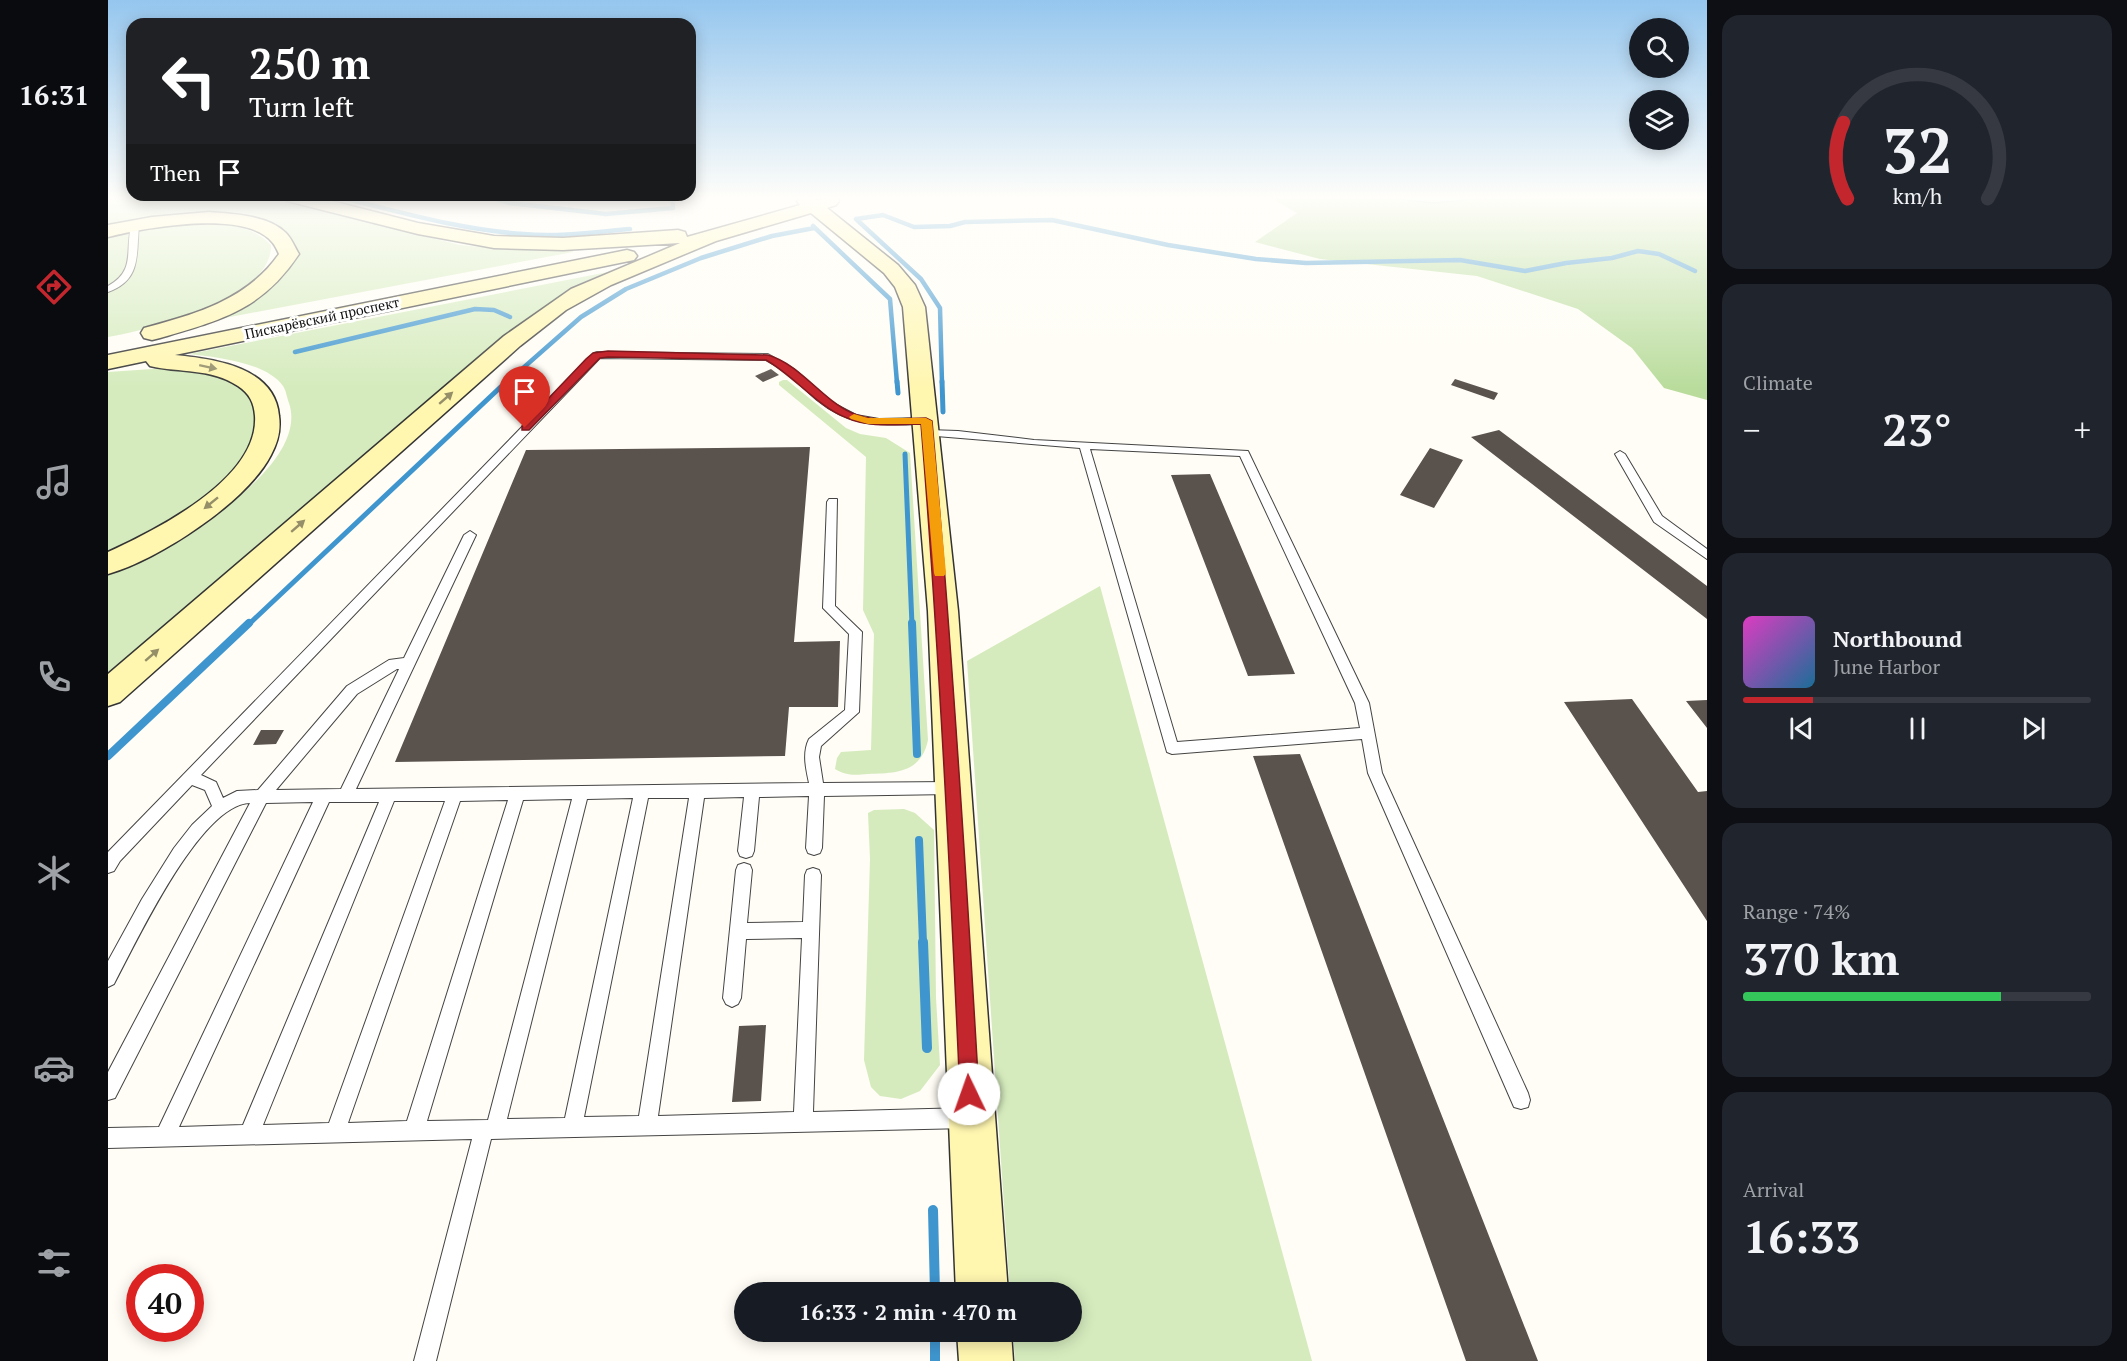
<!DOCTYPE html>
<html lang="en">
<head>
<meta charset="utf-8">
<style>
  :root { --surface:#171b24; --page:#20242c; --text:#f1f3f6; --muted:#9ea1a6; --line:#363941; --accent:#c4262e }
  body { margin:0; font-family:"PT Serif",serif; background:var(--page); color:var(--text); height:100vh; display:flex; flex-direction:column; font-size:22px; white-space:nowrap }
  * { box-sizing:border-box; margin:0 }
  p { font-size:20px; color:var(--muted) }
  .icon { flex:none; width:33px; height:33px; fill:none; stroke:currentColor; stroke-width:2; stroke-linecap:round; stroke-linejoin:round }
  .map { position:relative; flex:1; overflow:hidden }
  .side { display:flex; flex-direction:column; gap:15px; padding:15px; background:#0d0f14; width:420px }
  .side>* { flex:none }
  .guide { position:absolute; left:18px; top:18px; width:570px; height:183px; border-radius:18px; box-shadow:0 3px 15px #0003; background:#202124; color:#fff; overflow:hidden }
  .controls { position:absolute; left:1521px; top:18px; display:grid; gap:12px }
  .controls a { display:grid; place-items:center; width:60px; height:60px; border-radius:50%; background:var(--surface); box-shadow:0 3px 15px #0003; font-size:30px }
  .speed { position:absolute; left:18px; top:1264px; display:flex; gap:12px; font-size:30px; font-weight:700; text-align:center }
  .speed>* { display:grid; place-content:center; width:78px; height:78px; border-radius:50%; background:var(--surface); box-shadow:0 3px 15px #0003; line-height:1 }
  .speed .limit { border:9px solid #d22; background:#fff; color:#111 }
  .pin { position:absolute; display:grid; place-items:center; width:51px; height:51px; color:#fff; margin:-62px -26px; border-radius:50% 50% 50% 0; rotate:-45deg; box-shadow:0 0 6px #0007 }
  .pin .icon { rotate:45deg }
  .me { position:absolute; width:66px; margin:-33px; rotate:357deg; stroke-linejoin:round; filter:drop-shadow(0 0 4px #0008) }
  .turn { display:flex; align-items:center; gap:21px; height:126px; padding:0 24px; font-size:27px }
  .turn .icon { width:78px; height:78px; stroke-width:2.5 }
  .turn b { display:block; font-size:42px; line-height:51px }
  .then { display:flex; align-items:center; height:57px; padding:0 24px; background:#0003; gap:12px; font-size:22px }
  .big { font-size:45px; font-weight:700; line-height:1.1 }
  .side .card { flex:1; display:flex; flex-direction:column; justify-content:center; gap:9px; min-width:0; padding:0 21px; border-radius:18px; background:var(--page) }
  .side .dial { align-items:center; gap:0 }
  .dial svg { height:156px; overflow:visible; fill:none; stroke:var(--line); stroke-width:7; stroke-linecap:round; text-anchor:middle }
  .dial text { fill:var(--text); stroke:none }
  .song { display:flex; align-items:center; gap:18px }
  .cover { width:72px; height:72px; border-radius:9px; background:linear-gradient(135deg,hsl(310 70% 55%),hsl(200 70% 35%)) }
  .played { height:6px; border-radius:3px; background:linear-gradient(90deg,var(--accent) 20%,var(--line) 20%) }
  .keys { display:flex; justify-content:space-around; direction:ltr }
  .heat { display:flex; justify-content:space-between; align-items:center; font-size:33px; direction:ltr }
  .charge { height:9px; border-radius:4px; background:linear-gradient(90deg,#34c759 74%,var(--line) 0) }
  .trip { position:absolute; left:626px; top:1282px; width:348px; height:60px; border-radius:30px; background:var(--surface); box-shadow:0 3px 15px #0003; font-weight:700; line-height:60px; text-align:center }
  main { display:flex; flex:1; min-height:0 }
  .dock { display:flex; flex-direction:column; width:108px; justify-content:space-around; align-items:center; background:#090b0e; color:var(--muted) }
  .dock .icon { width:42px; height:42px }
  .dock .on { color:var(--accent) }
  .dock b { font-size:27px; color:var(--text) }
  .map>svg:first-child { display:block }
  .green { fill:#d5ebbd }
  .forest { fill:#b9dc9c }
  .water { fill:#b9e0f7; stroke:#3f96cf; stroke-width:1.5 }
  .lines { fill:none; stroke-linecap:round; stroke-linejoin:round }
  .stream-far3 { stroke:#3f96cf; stroke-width:4.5 }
  .stream-far2 { stroke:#3f96cf; stroke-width:5 }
  .stream-far1 { stroke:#3f96cf; stroke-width:8 }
  .stream { stroke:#3f96cf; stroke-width:10 }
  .building { fill:#5a524d }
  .lane-casing { stroke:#444; stroke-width:2 }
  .secondary-casing { stroke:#333; stroke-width:3 }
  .lane { fill:#fff; fill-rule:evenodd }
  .secondary { fill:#fff6b0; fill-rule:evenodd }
  .oneway { fill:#948f68 }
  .route { fill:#c4262e; stroke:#7f191e; stroke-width:1.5 }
  .slow { fill:#f59e0b }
  .labels { text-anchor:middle; stroke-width:6; stroke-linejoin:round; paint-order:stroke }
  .far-street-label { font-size:14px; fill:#111; stroke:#fff }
</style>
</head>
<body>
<main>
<nav class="dock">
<b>16:31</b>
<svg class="icon on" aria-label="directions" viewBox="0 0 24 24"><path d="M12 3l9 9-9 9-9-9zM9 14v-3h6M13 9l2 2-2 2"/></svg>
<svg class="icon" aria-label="music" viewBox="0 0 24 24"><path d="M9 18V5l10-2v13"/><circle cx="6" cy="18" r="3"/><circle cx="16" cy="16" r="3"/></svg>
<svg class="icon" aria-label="phone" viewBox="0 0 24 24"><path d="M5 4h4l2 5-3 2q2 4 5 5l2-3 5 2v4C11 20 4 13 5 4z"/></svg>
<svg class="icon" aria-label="climate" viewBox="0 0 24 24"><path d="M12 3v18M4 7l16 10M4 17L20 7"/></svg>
<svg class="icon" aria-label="car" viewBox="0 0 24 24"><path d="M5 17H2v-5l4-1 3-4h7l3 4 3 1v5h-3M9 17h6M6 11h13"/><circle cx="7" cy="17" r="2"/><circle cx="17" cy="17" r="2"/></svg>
<svg class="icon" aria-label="filters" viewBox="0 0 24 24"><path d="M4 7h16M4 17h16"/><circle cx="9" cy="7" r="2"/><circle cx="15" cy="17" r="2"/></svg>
</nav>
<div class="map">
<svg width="1599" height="1361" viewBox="0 0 1599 1361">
  <rect width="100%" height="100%" fill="#fffdf5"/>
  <path class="green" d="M0 197H157L352 245 403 250 464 249 465 252 101 321 187 252 184 239 170 227 144 218 0 227Z
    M109 222C130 226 147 229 163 245 164 300 43 329 0 337V234L15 232 25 235 41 226Z
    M510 270 444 304 0 683V575C51 554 204 471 181 403 179 398 178 390 175 386 158 362 107 357 81 354Z
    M59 368C82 370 130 373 144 396 145 399 146 406 146 410 160 477 49 530 0 555V372Z
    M675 380H679L738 428 752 434 778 438 802 453 820 740C813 773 788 773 760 774 747 775 738 776 727 769L729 758 733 752 763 750 766 634 755 610 758 457 671 385V382Z
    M992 586 1204 1361H907L905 1332H963V1293H902L859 661Z
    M796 809 807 813 826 830 828 998 832 1065 812 1091 793 1099 772 1096 763 1087 756 1060 762 859 760 813 766 810Z"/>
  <path class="forest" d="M1162 197H1269L1325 203 1393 197H1599V400L1556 388 1524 348 1470 309 1369 276 1212 259 1147 242 1189 213Z"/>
  <path class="water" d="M1269 197H1393L1325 203Z"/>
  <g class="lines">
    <path class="stream-far3" d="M231 197C292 212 353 230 416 234 452 237 487 232 522 229
      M381 197 402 203 498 214 565 208 564 197
      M748 219 775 215 806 227 842 226 857 222 944 220 1060 245 1148 259 1198 263 1352 260 1417 271 1458 263 1504 258 1530 251 1551 254 1587 271
      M748 219 813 279 832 308 834 383
      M705 226 782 299 789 383
      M187 352 367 309 386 310 402 317
      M398 383 473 317 518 289 593 258 664 236 706 228"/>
    <path class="stream-far2" d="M789 381 790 393
      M834 381 835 412
      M797 454 804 625
      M140 625 399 381"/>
    <path class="stream-far1" d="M804 623 809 754
      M0 756 141 623
      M811 840 815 943"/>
    <path class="stream" d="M815 942 819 1048
      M825 1210 827 1293
      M827 1332V1361"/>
  </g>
  <path class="building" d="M663 369 671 375 655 382 647 376Z
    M1347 379 1390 393 1386 400 1343 385Z
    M1391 430 1599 586V619L1363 437Z
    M702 447 686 642 732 641 730 707H681L677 756 287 762 418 450Z
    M1322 448 1355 460 1326 508 1292 495Z
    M1102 474 1187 674 1140 676 1063 475Z
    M1524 699 1590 792 1599 791V921L1456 702Z
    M1599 700V728L1578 701Z
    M153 730H176L168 744 145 745Z
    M1192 754 1430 1361H1358L1145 756Z
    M658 1025 653 1101 624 1102 631 1026Z"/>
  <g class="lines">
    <defs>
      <path id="lane" d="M24 223 31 225C28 254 34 280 0 292V286C29 270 16 249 24 223Z
        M489 352 660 354 686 369 725 403 748 415 771 419 818 418 823 421 818 424C776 425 744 429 709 400 692 385 678 370 658 360L492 358 93 775 108 782 115 798 129 791 150 790 239 686 281 660 296 658 356 535 362 531 368 535 248 789 701 783C698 769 694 753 701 739L737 710 741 634 715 608 719 502 721 499H729L727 606 754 632 751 712 713 746 711 757 715 783 843 782 848 784 850 788 848 792 843 794 716 796 714 848 712 853 706 855 700 853 698 848 701 796 651 797 646 851 644 856 638 858 632 856 630 851 636 797 596 798 550 1116 686 1112 694 938 638 939 633 998 630 1004 624 1007 618 1004 615 998 628 870 630 865 636 863 642 865 644 870 639 923 695 922 697 875 699 870 705 868 711 870 713 875 705 1112 859 1108 866 1111 869 1118 866 1125 859 1128 383 1139 328 1361H306L364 1139 0 1148V1128L51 1127 205 802 158 803 7 1098 0 1100V1072L142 803C92 804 28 943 6 984L0 987V961L34 899 66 848 84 825 104 806 97 790 84 785 12 861 6 871 0 873V852L486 353ZM289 669H291L233 789 168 790 249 694ZM525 798 457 1118 399 1119 479 799ZM540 798H581L531 1116 476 1117ZM464 799 380 1120 319 1121 415 800ZM400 800 299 1121 240 1123 352 801ZM286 801H337L221 1123 155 1125ZM221 802H271L135 1125 71 1127Z
        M820 430 850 431 926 440 1140 451 1261 703 1274 773 1420 1093 1422 1100 1420 1107 1413 1109 1406 1107 1260 773 1254 739 1064 754 1059 752 972 448 816 435V431ZM982 449 1132 456 1247 703 1252 728 1069 742Z
        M1512 451 1517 454 1554 516 1599 549V559L1546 522 1507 454Z"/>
      <path id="secondary" d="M176 197H208L310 223 386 236 455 238 570 230 577 232 579 237 692 205 689 201 691 197H705L708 200 729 197 731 201 728 205 719 208 790 265 807 285 817 307 850 611 900 1293H848L820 611 795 307 787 287 776 273 703 213 608 241 503 285 458 310 412 346 12 702 0 706V674L396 336 463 289 572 243 455 250 386 248 310 234 179 201Z
        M101 212C125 214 160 215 178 233 184 239 187 248 191 254 154 310 113 320 52 338L44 340 36 338 33 333 36 328C87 314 139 300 171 254 169 250 167 245 164 242 137 209 36 228 0 237V225L44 217Z
        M519 250 526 252 529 256 526 260 67 355C107 359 167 367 171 416 173 430 170 442 163 455 139 502 50 560 0 574V552C48 530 151 479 147 416 146 403 142 394 130 386 103 368 72 373 42 366L38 361 0 369V355Z
        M849 1332H903L905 1361H851Z"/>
    </defs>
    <use href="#lane" class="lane-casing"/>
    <use href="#secondary" class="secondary-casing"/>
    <use href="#lane" class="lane"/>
    <use href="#secondary" class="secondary"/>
  </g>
  <defs><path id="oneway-solid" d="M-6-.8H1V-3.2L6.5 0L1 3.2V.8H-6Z" transform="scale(1.5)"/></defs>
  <g class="oneway">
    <use href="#oneway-solid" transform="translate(100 367) rotate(12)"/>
    <use href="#oneway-solid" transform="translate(338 398) rotate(-41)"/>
    <use href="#oneway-solid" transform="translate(103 503) rotate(141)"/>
    <use href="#oneway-solid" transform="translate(190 526) rotate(-41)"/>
    <use href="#oneway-solid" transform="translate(44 655) rotate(-41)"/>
  </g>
  <linearGradient id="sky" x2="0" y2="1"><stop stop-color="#95c6ee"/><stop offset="0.51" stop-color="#fffefa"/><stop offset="1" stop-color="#fffefa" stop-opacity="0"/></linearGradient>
  <rect width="1599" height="388" fill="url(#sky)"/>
  <path class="route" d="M500 351 660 355C693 365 713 399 744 413 766 423 795 418 818 418L824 421C844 645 858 869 871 1094L868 1101 861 1104 855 1101 852 1094C842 870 831 647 813 424 789 424 762 428 739 418 710 407 686 376 658 360L500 357 492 358 421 430H414V426L478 359 485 353Z"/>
  <path class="slow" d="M746 414 760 418H818L824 421 838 573 836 576H827L826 573 813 424H760L743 419 741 417Z"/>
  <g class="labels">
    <g class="far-street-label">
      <text transform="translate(214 318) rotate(-12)" y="5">Пискарёвский проспект</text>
    </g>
  </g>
</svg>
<div class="controls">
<a><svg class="icon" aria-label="search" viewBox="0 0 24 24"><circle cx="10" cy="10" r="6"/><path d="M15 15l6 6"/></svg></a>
<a><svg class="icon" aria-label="layers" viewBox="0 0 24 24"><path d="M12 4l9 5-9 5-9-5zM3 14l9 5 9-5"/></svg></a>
</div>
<div class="speed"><div class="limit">40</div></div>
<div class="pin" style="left:417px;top:428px;background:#d93025"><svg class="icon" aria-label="arrive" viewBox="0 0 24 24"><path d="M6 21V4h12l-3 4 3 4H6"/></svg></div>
<svg class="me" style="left:861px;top:1094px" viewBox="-20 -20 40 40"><circle r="19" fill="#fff"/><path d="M0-13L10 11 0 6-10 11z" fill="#c4262e"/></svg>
<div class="trip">16:33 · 2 min · 470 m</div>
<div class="guide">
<div class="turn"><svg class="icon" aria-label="left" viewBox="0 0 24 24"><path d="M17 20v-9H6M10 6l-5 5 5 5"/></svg><div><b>250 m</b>Turn left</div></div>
<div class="then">Then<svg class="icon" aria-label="arrive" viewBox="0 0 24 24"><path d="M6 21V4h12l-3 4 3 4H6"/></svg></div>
</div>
</div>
<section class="side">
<div class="card dial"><svg viewBox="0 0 100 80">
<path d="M14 69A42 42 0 1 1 86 69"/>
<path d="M14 69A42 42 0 0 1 12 30" stroke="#c4262e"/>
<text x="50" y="56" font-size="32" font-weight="700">32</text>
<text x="50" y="72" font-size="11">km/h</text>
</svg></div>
<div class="card"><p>Climate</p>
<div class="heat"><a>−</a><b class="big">23°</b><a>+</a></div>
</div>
<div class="card">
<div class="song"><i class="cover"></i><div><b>Northbound</b><p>June Harbor</p></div></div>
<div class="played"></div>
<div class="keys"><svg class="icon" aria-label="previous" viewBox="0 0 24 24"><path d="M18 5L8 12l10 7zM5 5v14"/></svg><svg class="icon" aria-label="pause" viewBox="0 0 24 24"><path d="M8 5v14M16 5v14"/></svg><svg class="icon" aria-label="next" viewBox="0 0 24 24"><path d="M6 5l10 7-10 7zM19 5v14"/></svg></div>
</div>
<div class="card"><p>Range · 74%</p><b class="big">370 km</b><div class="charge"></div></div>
<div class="card"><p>Arrival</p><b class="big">16:33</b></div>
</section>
</main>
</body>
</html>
